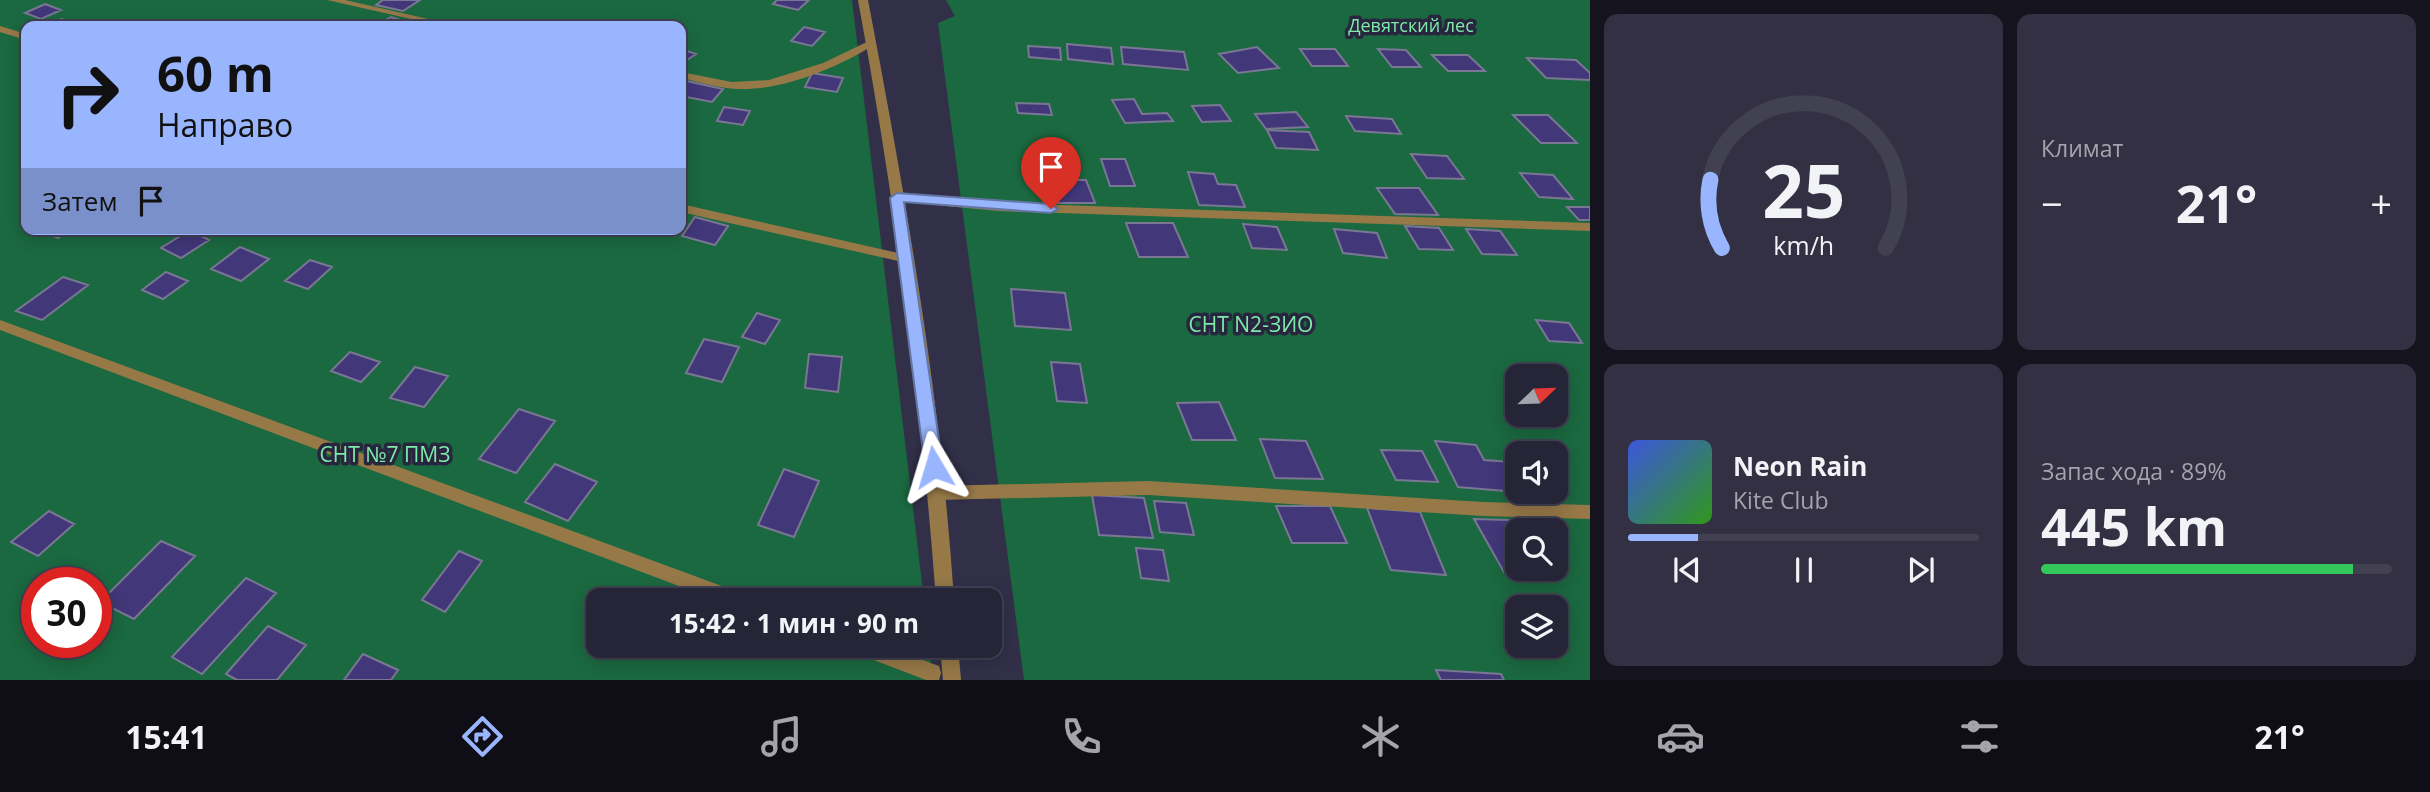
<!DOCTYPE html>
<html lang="ru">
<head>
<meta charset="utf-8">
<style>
  :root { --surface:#262437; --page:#323042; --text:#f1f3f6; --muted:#a4a4ad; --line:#424152; --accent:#99b5fd }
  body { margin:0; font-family:"Open Sans",sans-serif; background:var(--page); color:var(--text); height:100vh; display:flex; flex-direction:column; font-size:26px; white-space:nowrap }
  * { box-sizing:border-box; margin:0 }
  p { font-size:23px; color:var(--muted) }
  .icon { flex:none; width:38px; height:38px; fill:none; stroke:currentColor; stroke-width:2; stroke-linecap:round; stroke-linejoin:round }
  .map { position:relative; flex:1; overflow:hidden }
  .details { display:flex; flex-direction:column; gap:14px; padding:14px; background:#15141e; width:840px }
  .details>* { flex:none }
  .top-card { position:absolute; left:21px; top:21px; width:665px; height:214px; border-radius:14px; box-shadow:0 4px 18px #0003,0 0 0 2px var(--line); background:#99b5fd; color:#111; overflow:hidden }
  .needle { width:46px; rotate:67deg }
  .controls { position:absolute; left:1505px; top:364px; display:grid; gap:14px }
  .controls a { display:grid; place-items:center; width:63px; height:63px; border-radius:14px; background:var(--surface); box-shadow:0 4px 18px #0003,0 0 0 2px var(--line); font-size:35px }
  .speed { position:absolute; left:21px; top:567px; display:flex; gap:14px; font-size:35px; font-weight:700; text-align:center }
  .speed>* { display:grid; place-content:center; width:91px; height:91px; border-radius:50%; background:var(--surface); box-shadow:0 4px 18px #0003,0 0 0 2px var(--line); line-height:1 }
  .speed .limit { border:10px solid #d22; background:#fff; color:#111 }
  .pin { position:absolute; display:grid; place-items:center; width:60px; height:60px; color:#fff; margin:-72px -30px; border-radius:50% 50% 50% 0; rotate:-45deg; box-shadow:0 0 7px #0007 }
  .pin .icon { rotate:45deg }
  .me { position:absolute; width:77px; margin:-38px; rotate:353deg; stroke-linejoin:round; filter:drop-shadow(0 0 5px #0008) }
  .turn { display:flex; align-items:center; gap:24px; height:147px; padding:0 21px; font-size:32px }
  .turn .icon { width:91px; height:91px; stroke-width:2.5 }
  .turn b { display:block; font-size:49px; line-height:60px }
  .then { display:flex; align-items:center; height:66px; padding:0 21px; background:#0003; gap:14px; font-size:26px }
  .big { font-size:52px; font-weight:700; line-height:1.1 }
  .details .tile { flex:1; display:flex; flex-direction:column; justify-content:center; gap:10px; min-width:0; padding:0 24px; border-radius:14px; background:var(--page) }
  .details .dial { align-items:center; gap:0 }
  .dial svg { height:182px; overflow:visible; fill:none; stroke:var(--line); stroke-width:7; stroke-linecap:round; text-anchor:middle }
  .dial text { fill:var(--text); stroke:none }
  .song { display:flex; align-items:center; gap:21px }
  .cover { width:84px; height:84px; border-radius:10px; background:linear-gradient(135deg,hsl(230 70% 55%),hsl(110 70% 35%)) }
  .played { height:7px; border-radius:4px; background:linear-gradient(90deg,var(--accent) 20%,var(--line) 20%) }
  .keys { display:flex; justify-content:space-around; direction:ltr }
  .heat { display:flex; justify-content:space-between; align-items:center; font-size:38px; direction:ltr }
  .charge { height:10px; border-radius:5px; background:linear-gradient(90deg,#34c759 89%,var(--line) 0) }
  .details .tiles { flex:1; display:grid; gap:14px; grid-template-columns:repeat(2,1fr) }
  .trip { position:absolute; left:586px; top:588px; width:416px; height:70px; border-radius:14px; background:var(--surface); box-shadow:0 4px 18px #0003,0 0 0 2px var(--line); font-weight:700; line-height:70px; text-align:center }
  .tabs { display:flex; height:112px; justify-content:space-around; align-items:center; background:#0f0e16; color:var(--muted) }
  .tabs .icon { width:49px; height:49px }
  .tabs .current { color:var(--accent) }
  .tabs b { font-size:32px; color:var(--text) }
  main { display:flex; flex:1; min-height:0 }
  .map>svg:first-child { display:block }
  .green { fill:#1b6940; fill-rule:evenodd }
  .building { fill:#423779; stroke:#797794; stroke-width:2 }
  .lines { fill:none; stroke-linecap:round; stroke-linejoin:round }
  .lane { fill:#977948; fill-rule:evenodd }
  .street { fill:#977948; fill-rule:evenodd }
  .route { fill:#99b5fd; stroke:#6376a4; stroke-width:2 }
  .labels { text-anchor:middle; stroke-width:7; stroke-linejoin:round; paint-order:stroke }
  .far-park-label { font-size:18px; fill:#7ceaa8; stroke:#28263e }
  .park-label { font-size:21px; fill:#7ceaa8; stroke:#28263e }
</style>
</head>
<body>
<main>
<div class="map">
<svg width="1590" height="680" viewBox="0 0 1590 680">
  <rect width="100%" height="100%" fill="#323049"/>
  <path class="green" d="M0 0H852L924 600H598V646H929L933 680H0ZM26 26H681V229H26ZM37 583H96V642H37Z
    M946 0H1590V680H1024L938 23 955 16ZM1517 376H1556V415H1517ZM1517 453H1556V492H1517ZM1517 530H1556V569H1517ZM1517 607H1556V646H1517Z"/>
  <path class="building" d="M383 0H420L403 11 376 5Z
    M777 0H809L798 10 773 4Z
    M45 4 61 10 41 19 25 13Z
    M391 17 403 21 395 26H375Z
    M61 19 83 25 48 26Z
    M804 27 825 32 812 46 791 41Z
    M1067 44 1111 48 1113 64 1068 59Z
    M1028 46 1060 48 1061 60 1029 57Z
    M1121 47 1184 52 1188 70 1123 64Z
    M1257 47 1279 68 1238 73 1219 54Z
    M681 49 696 54 684 62 681 61Z
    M1300 49H1335L1348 66H1312Z
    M1378 49 1406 50 1421 67H1392Z
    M1432 55H1468L1485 71H1448Z
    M1527 58 1576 60 1590 73V80L1546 78Z
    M812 73 843 78 837 92 805 87Z
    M682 80 723 89 712 102 681 96Z
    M1134 99 1142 114 1167 113 1173 121 1125 123 1112 100Z
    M1016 103 1049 104 1052 115 1018 113Z
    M1220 105 1231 121 1202 122 1192 106Z
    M724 107 750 111 743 125 717 121Z
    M1296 112 1308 127 1266 129 1255 114Z
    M1513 115H1548L1577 143H1541Z
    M1346 116 1392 119 1401 134 1355 131Z
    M1267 130 1309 132 1318 150 1276 148Z
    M1411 154 1447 156 1464 179 1427 178Z
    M1101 159H1125L1135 186H1110Z
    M1188 172 1214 174 1218 184 1236 185 1245 207 1199 205Z
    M1520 173 1553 175 1573 199 1539 197Z
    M1037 180H1086L1095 203H1044Z
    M1377 188H1419L1438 215 1395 214Z
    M1567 207H1590V220H1579Z
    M695 217 728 226 715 245 682 236Z
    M1126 223H1173L1188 257H1139Z
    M1243 224 1277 227 1287 250 1252 248Z
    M1405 226 1439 228 1453 250 1419 249Z
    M35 229H72L58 238Z
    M1334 229 1377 233 1387 258 1343 253Z
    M1466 229 1500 231 1517 255 1482 254Z
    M190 230 209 240 181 258 161 248Z
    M240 247 269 259 241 281 211 269Z
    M310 260 332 267 308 289 285 281Z
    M166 272 188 281 163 299 142 290Z
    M63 277 88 285 42 320 16 311Z
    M1011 289 1065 293 1071 330 1015 326Z
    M757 313 780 320 765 344 742 337Z
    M1536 320 1569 323 1582 343 1549 341Z
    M704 339 739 347 722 382 686 373Z
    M350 352 380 362 361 382 331 371Z
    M809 354 842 357 838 392 805 388Z
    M1051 362 1080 364 1087 403 1057 401Z
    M415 367 448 376 424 407 390 398Z
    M1219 402 1236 440H1192L1177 403Z
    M519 409 555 421 516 473 479 459Z
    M1260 439 1306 441 1323 479 1275 478Z
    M1435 441 1476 445 1484 460 1511 462 1517 473V492L1528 493 1458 487Z
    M1381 450 1422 451 1438 482 1396 480Z
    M555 464 597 482 568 521 525 502Z
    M784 469 819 481 794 537 758 525Z
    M1092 495 1144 498 1153 538 1099 535Z
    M1154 501 1186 503 1194 535 1160 532Z
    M1276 506H1330L1347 543H1292Z
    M1367 508 1420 512 1446 575 1391 570Z
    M49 511 74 524 38 556 11 542Z
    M1474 519 1542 521 1548 530H1517V569H1548L1552 574 1504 572Z
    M161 541 195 556 134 619 100 602Z
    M1136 548 1163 550 1169 581 1141 578Z
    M459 551 482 561 445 612 422 600Z
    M246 578 276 593 202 674 172 657Z
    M268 626 306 645 277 680H237L226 674Z
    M363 654 398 670 391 680H344Z
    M1436 670 1501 674 1504 680H1441Z"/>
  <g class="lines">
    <path class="lane" d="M327 0H345L459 26H442Z
      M0 26 26 34V40L0 32Z
      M871 40 874 41V45C836 68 785 90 740 89 720 89 700 82 681 78V72L732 82 769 80 823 63Z
      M897 194 999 203 1590 223V231L999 211 893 201V195Z
      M681 204 907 255 913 259 907 263 681 212Z
      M0 320 738 592 744 594 747 600H716L0 330Z
      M1148 481 1483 502 1590 505V519L1483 516 1148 495 937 500 931 498 929 493 931 488 937 486Z
      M851 646H884L939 666 941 673 939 680H926L853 652Z"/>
    <path class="street" d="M858 0H868C906 198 941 399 954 600H936C921 398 895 199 858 0Z
      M940 646H958L961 680H943Z"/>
  </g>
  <path class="route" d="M897 193 1051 204 1058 209 1051 213 904 202 943 467 940 472 934 474 927 472 925 467 890 198Z"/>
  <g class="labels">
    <g class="far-park-label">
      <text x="1411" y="32">Девятский лес</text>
    </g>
    <g class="park-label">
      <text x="1251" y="332">СНТ N2-ЗИО</text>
      <text x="385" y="462">СНТ №7 ПМЗ</text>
    </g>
  </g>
</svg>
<div class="controls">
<a><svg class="needle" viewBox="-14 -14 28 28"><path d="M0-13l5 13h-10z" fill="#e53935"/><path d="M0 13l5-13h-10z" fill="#a4a4ad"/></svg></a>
<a><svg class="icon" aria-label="sound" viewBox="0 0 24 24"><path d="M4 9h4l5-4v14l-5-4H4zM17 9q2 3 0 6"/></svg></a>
<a><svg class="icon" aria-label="search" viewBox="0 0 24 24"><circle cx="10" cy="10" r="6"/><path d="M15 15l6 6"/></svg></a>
<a><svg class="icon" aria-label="layers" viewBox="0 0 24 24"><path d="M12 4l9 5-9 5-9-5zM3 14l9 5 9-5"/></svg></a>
</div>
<div class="speed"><div class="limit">30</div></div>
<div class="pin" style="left:1051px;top:209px;background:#d93025"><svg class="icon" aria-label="arrive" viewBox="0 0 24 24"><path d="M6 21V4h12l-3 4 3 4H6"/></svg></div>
<svg class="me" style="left:934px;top:467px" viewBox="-20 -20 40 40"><path d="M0-17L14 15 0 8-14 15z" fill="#99b5fd" stroke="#fff" stroke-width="4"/></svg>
<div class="trip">15:42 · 1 мин · 90 m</div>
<div class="top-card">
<div class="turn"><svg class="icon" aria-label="right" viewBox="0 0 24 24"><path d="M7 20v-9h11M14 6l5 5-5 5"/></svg><div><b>60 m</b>Направо</div></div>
<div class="then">Затем<svg class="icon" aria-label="arrive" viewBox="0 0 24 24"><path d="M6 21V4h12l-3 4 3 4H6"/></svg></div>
</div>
</div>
<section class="details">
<div class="tiles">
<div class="tile dial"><svg viewBox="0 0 100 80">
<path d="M14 69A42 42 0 1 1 86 69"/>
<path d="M14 69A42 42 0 0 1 9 39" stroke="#99b5fd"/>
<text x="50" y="56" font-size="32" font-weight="700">25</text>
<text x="50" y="72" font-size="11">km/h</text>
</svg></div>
<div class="tile"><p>Климат</p>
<div class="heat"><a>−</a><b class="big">21°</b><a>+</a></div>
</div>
<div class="tile">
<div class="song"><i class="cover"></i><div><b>Neon Rain</b><p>Kite Club</p></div></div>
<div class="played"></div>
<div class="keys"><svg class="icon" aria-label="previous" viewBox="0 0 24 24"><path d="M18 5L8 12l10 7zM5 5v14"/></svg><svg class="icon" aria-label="pause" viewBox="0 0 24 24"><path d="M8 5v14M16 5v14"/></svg><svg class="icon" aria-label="next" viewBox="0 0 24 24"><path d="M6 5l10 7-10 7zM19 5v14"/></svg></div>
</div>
<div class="tile"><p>Запас хода · 89%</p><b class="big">445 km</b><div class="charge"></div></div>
</div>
</section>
</main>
<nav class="tabs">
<b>15:41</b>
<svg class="icon current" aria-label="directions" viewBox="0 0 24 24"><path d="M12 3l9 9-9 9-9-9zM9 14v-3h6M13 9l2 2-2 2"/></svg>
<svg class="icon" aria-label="music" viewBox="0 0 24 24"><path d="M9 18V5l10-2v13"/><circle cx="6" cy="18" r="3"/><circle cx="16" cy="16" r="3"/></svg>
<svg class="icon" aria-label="phone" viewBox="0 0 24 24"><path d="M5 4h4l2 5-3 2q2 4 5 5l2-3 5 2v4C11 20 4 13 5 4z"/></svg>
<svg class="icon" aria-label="climate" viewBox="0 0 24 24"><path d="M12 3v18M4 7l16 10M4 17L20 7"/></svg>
<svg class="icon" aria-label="car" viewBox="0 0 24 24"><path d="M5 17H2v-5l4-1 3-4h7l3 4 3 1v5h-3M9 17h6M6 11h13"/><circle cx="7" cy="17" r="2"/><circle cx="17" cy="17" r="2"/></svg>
<svg class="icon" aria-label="filters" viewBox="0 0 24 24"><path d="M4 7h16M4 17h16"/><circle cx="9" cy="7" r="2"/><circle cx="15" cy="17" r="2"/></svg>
<b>21°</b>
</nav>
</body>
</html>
